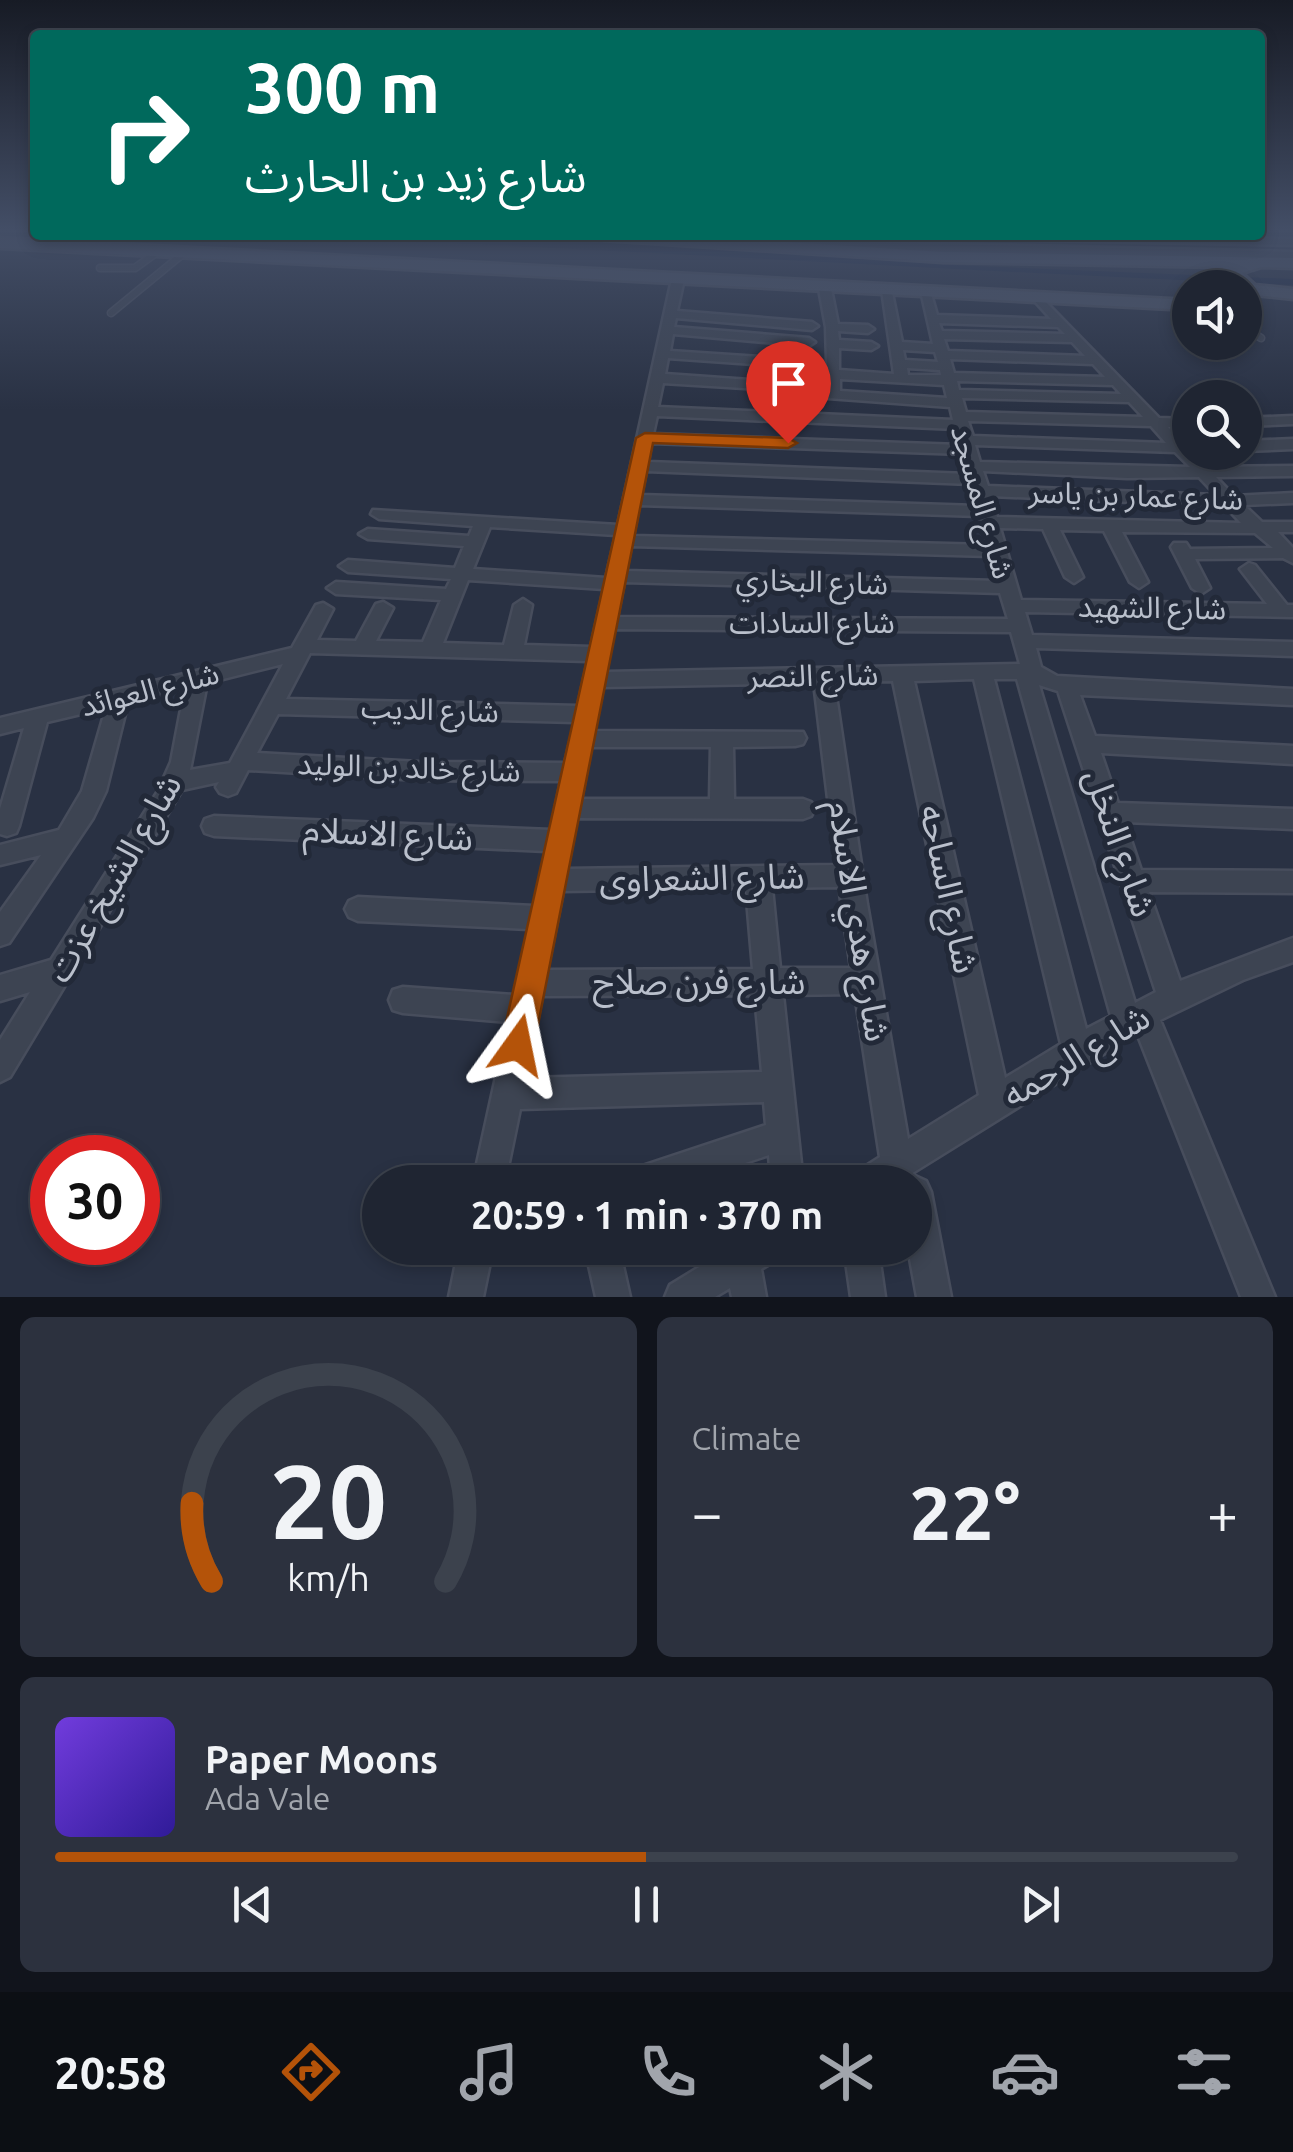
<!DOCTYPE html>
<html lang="en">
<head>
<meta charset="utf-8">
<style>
  :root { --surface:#1f2532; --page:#2c313e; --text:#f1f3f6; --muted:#a1a5ac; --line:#3c424d; --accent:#b45309 }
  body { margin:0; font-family:Ubuntu,"Noto Sans Arabic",sans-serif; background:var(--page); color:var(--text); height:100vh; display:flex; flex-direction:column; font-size:38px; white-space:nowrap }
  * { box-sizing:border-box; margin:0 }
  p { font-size:32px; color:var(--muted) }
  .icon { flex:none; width:55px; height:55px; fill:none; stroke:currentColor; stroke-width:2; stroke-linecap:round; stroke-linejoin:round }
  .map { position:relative; height:1297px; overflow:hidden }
  .drawer { display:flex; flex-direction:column; gap:20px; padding:20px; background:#11141c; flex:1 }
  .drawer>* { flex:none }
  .banner { position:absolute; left:30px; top:30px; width:1235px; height:210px; border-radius:10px; box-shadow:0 5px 15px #0003,0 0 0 2px var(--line); background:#00695c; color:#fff; overflow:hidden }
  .controls { position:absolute; left:1172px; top:270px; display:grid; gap:20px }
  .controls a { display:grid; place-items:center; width:90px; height:90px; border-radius:50%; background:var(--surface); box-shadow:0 5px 15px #0003,0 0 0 2px var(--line); font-size:50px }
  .speed { position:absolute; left:30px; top:1135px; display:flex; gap:20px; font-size:50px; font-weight:700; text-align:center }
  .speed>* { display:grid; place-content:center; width:130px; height:130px; border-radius:50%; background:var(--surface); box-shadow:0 5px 15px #0003,0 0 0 2px var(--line); line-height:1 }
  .speed .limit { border:15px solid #d22; background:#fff; color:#111 }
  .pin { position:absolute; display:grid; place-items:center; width:85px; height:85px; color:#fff; margin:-102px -42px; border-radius:50% 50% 50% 0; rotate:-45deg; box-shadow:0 0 10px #0007 }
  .pin .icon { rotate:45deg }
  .me { position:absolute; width:110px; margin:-55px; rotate:12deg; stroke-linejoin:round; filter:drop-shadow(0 0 8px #0008) }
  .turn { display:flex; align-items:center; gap:35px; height:210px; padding:0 50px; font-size:45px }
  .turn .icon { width:130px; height:130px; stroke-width:2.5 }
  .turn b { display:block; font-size:70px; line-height:85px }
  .big { font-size:75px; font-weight:700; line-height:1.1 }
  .drawer .card { flex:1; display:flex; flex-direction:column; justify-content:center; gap:15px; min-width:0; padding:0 35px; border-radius:15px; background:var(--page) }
  .drawer .dial { align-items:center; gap:0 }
  .dial svg { height:260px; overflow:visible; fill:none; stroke:var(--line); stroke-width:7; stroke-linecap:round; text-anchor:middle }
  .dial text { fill:var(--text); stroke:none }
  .song { display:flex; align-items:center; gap:30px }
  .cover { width:120px; height:120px; border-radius:15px; background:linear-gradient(135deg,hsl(260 70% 55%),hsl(250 70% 35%)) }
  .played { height:10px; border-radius:5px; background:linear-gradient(90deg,var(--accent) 50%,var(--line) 50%) }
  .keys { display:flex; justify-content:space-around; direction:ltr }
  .heat { display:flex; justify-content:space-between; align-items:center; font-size:55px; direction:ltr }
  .drawer .tiles { flex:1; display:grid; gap:20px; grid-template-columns:1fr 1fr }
  .card:last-child { grid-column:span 2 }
  .trip { position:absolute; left:362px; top:1165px; width:570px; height:100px; border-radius:50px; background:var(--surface); box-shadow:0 5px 15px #0003,0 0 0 2px var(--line); font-weight:700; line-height:100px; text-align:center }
  .tab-bar { display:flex; height:160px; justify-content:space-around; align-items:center; background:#0c0f14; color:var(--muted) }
  .tab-bar .icon { width:70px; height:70px }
  .tab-bar .selected { color:var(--accent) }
  .tab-bar b { font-size:45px; color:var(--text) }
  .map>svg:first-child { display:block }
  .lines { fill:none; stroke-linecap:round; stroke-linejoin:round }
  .canal { fill:#1b2741; fill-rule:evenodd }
  .service-casing { stroke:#474d5c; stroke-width:9 }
  .minor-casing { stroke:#474d5c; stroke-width:5 }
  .tertiary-casing { stroke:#474d5c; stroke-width:5 }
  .secondary-casing { stroke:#474d5c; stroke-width:5 }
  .service { stroke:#3d4452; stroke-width:6 }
  .minor { fill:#3d4452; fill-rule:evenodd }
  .tertiary { fill:#3d4452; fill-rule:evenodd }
  .secondary { fill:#4b5365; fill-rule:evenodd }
  .rail { stroke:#5f6879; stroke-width:2.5; stroke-dasharray:6 6; stroke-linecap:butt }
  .route { fill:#b45309; stroke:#753606; stroke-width:2.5 }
  .labels { text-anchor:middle; stroke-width:10; stroke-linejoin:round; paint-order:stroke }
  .street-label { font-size:30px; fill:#bac0cc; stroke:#222938 }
  .near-street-label { font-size:35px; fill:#bac0cc; stroke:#222938 }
</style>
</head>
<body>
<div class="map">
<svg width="1293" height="1297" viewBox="0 0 1293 1297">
  <rect width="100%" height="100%" fill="#293143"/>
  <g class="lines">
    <path class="canal" d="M332 235 659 245 950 265 1293 279V285C974 272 656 251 337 238Z"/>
    <defs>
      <path id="service" d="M100 268H135L160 250
        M111 313 185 252
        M1245 328 1261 338"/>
      <path id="minor" d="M931 235 1293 239V245L936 238Z
        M678 276 684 279 677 311 812 322 818 326 812 330 676 318 674 327 809 338 815 342 809 346 673 334 670 351 808 360 815 364 808 368 668 358 665 374 807 384 814 388 807 392 663 383 658 407 953 420 950 407 828 398 826 327 819 289 825 285 831 289 838 324 868 325 874 329 868 333 838 331 839 340 871 342 878 346 871 350 839 348V370L894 374 882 290 892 293 902 342 933 344 921 291 931 294 937 315 1051 319 1032 298 1038 294 1159 418 1190 419V427H1168L1184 443 1190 444V452L1207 467 1293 466V476L1216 477 1234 496 1293 493V503L1244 505 1262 522H1293V532H1278L1293 548V563L1283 558 1195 559 1210 588 1201 594 1192 588 1171 547 1174 543H1186L1190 549 1273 548 1255 533 1122 532 1148 582 1139 588 1130 582 1104 531 1060 530 1083 577 1074 583 1065 577 1043 529 1000 528 1021 600 1267 604 1240 569 1249 563 1255 565 1287 605H1293V617L1025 612 1032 635 1293 642V656L1036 648 1041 667 1057 676 1293 689V705L1080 695 1095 736 1293 746V764L1101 753 1118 803 1293 809V829L1125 822 1141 870 1293 871V893L1149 892 1180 981 1293 938V962L1243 980 1160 1020 1275 1297H1241L1137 1033 898 1182H853L858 1171 880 1157 855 994 783 995 803 1182H771L769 1155 688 1182H626L631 1171 642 1166 766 1125 764 1102 520 1109 505 1182H473L508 1022 403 1013 393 1010 389 1000 393 990 403 987 514 995 529 929 358 921 349 917 345 909 349 901 358 897 534 906 546 851 214 836 205 833 202 826 205 819 214 816 551 830 561 781 419 780 248 770 236 793 228 796 220 793 216 787 219 782 182 790 10 1077 0 1082V1040L30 992 0 1001V975L51 960 158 791 171 762 185 688 128 702 106 791 93 818 9 943 0 946V912L41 855 0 865V845L59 830 82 791 106 708 47 722 19 826 16 833 7 836 0 834V809L24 728 0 734V718L292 648 316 605 323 603 333 609 317 640 356 641 376 604 383 602 393 608 376 641 423 642 441 600 336 594 327 588 336 582 446 589 451 579 348 572 339 566 348 560 455 568 464 546 368 539 359 534 368 529 469 536 473 526 379 519 371 514 373 510 618 525 672 279ZM939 323 1058 327 1065 334 942 331ZM944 339 1072 342 1085 356 948 351ZM903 350 935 352 938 362 905 360ZM950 359 1093 364 1105 377 954 373ZM907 368 940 370 941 375H908ZM840 379 944 385 947 398 840 391ZM957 381 1113 385 1121 394 959 390ZM962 398 1129 402 1143 417 966 412ZM657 416 956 429 960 445 653 434ZM968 421 1151 426 1166 443 973 436ZM651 443 963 454 968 474 648 462ZM975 445 1175 452 1190 467 980 462ZM646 471 971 484 977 506 641 495ZM983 471 1127 478 1199 477 1216 495 988 486ZM991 496 1225 506 1241 523 997 517ZM639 505 979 516 988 545 633 536ZM490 527 616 535 606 578 473 569ZM631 546 990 556 997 581 626 571ZM468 580 604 589 591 647 524 645 532 605 523 599 514 605 504 645 443 643ZM624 582 1000 593 1008 619 617 617ZM614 629 1011 632 1020 664 606 672ZM310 653 588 661 578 706 286 699ZM283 664 230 763 190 770 207 683ZM974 679 1061 1044 1005 1078 914 681ZM994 679H1017L1111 1016 1086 1029ZM893 681 979 1095 908 1139 867 904 834 682ZM814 683 836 865 567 869 577 818 803 819 811 816 815 809 811 802 803 799H734L733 747 795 746 803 744 806 738 803 732 594 731 603 687ZM1039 685 1058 691 1156 992 1135 1003ZM278 714 575 722 565 763 419 762 257 753ZM591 747H711L710 799H581ZM839 887 851 968H780L772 888ZM746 888 753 969 547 970 563 891ZM755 995 762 1072 526 1078 542 996Z
        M1293 416V424L1245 426V418Z
        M1293 439V449L1245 451V441Z
        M915 1176 926 1181 931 1192 951 1297H917L908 1248H915V1182H903Z
        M459 1248H493L483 1297H449Z
        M585 1248H619L630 1297H596Z
        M730 1248H781L776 1260 761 1269 766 1297H732L730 1288 715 1297H665L670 1285Z
        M844 1248H878L885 1297H851Z"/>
      <path id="tertiary" d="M722 235 845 242 1293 252V260L845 250 729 239Z"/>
      <path id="secondary" d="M595 235H677L943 252 1293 258V268L1261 267 1242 273 1255 285 1293 289V299L1245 294V288H1237L1223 274V267L943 262 603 240Z
        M0 238 1190 300V310L0 248Z"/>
    </defs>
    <use href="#service" class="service-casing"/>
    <use href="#minor" class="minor-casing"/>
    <use href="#tertiary" class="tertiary-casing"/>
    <use href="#secondary" class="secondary-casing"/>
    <use href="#service" class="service"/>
    <use href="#minor" class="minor"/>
    <use href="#tertiary" class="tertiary"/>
    <use href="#secondary" class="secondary"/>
    <path class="rail" d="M1272 228 1293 229"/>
  </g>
  <linearGradient id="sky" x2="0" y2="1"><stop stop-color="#171b25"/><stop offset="0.56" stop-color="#434e66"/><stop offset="1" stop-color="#434e66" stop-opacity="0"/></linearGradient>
  <rect width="1293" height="410" fill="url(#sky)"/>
  <path class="route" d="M645 433 788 438 797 443 788 448 653 443 534 1045 529 1057 518 1061 506 1057 501 1045 636 438Z"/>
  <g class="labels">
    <g class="street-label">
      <text transform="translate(1136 496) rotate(2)" y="10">شارع عمار بن ياسر</text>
      <text transform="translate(982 502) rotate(74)" y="10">شارع المسجد</text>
      <text transform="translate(812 582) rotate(2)" y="10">شارع البخاري</text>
      <text transform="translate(1152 608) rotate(1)" y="10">شارع الشهيد</text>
      <text x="812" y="633">شارع السادات</text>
      <text transform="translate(813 676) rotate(-1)" y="10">شارع النصر</text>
      <text transform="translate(150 690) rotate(-14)" y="10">شارع العوائد</text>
      <text transform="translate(430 710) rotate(2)" y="10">شارع الديب</text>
      <text transform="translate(409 768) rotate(2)" y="10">شارع خالد بن الوليد</text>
    </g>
    <g class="near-street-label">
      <text transform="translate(388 834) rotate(3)" y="12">شارع الاسلام</text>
      <text transform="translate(1120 843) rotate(71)" y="12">شارع النخل</text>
      <text transform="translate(114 878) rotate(-60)" y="12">شارع الشيخ عزت</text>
      <text transform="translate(702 878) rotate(-1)" y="12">شارع الشعراوى</text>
      <text transform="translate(949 889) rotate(78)" y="12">شارع الساحه</text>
      <text transform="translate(859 921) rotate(81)" y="12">شارع هدي الاسلام</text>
      <text x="699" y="994">شارع فرن صلاح</text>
      <text transform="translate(1076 1056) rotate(-31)" y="12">شارع الرحمه</text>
    </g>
  </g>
</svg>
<div class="controls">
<a><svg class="icon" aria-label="sound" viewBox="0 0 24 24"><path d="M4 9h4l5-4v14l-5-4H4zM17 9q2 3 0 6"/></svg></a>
<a><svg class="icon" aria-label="search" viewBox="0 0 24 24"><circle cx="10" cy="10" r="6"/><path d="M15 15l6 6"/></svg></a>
</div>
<div class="speed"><div class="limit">30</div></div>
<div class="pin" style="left:788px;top:443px;background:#d93025"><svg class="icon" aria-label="arrive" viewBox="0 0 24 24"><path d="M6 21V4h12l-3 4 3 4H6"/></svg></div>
<svg class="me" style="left:518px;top:1045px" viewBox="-20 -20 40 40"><path d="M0-17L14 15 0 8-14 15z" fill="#b45309" stroke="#fff" stroke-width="4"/></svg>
<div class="trip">20:59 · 1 min · 370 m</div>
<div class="banner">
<div class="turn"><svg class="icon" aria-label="right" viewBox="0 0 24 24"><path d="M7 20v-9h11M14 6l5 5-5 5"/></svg><div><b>300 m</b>شارع زيد بن الحارث</div></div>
</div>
</div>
<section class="drawer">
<div class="tiles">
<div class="card dial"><svg viewBox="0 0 100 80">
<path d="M14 69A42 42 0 1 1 86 69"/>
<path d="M14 69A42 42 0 0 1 8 45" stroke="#b45309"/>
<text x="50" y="56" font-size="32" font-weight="700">20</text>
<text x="50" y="72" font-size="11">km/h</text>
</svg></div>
<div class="card"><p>Climate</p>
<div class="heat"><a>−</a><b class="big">22°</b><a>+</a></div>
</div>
<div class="card">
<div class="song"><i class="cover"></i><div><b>Paper Moons</b><p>Ada Vale</p></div></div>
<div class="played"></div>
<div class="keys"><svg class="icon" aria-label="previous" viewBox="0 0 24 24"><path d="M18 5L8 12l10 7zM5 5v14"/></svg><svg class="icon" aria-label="pause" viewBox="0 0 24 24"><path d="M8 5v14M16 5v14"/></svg><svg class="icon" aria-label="next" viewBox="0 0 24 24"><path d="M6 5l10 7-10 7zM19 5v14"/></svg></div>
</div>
</div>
</section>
<nav class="tab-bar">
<b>20:58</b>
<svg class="icon selected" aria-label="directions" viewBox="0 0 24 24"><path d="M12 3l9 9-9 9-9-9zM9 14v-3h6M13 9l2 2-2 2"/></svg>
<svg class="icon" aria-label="music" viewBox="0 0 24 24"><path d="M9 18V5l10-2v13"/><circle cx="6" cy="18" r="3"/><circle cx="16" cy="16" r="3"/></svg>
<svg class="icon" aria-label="phone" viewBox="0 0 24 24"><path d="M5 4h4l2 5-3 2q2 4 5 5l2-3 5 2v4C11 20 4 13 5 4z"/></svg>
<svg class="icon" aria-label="climate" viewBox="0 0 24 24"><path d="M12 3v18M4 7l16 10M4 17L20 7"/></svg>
<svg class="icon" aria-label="car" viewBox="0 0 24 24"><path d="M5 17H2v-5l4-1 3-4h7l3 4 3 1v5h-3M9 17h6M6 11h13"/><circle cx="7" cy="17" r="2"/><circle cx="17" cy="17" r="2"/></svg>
<svg class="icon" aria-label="filters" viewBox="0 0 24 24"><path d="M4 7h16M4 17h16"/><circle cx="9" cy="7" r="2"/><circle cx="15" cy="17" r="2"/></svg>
</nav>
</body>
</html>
